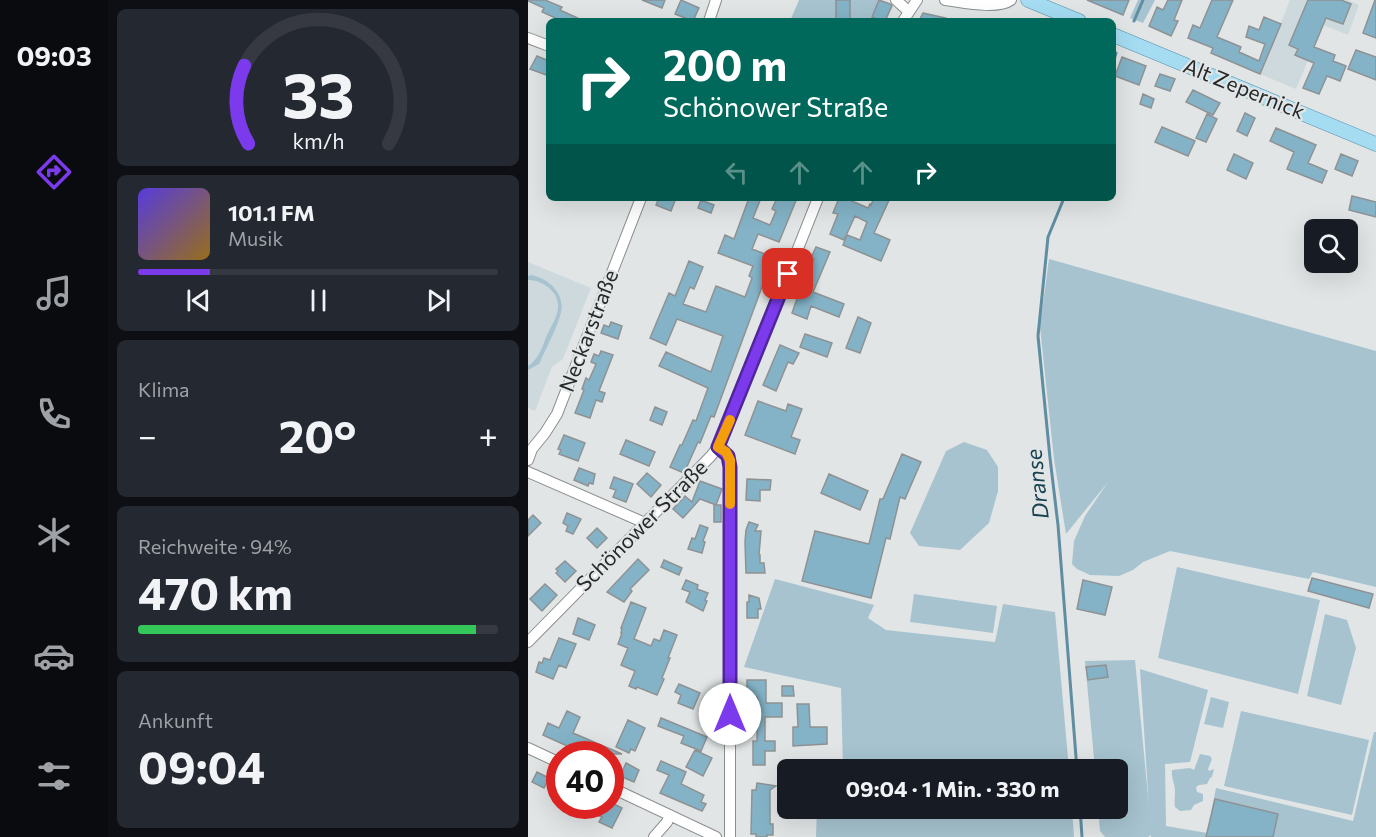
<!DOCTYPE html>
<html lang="de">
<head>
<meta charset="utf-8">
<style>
  :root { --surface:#171b24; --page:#242831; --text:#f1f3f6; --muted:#9ea1a6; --line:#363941; --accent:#7c3aed }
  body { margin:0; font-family:Commissioner,sans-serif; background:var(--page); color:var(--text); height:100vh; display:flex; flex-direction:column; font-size:22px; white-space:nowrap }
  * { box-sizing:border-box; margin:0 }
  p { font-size:20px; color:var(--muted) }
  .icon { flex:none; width:33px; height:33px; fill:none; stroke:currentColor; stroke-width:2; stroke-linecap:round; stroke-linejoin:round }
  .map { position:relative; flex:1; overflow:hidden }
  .side { display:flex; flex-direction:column; gap:9px; padding:9px; background:#0d0f14; width:420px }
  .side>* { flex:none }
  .top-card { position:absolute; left:18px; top:18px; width:570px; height:183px; border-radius:9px; box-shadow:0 6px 24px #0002; background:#00695c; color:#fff; overflow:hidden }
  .buttons { position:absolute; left:776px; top:219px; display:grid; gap:12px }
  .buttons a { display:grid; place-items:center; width:54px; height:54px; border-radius:9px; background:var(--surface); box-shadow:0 6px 24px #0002; font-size:30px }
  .speed { position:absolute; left:18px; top:741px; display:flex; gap:12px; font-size:30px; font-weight:700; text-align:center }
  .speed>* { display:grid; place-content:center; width:78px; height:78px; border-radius:50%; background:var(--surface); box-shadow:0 6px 24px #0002; line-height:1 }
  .speed .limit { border:9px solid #d22; background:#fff; color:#111 }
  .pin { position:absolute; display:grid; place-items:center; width:51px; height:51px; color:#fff; margin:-26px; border-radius:12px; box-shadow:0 3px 9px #0006 }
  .me { position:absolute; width:66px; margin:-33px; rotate:0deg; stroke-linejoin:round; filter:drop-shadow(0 0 4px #0008) }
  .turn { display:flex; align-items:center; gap:21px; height:126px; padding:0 18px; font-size:27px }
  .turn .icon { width:78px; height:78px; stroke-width:2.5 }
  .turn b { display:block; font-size:42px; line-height:51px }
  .lanes { display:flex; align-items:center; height:57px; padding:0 18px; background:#0003; justify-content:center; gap:30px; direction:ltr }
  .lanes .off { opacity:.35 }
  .big { font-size:45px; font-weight:700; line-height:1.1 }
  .side .card { flex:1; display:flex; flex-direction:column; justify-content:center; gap:9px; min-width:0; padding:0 21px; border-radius:9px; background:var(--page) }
  .side .dial { align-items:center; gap:0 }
  .dial svg { height:156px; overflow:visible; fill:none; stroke:var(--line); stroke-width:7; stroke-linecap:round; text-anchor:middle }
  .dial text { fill:var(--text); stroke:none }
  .song { display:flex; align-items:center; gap:18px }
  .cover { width:72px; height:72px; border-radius:9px; background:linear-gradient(135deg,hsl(250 70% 55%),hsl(40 70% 35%)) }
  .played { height:6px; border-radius:3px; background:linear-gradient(90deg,var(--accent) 20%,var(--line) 20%) }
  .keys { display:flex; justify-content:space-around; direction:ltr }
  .heat { display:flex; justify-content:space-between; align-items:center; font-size:33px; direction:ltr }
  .charge { height:9px; border-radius:4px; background:linear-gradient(90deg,#34c759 94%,var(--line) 0) }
  .trip { position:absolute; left:249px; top:759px; width:351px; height:60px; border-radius:9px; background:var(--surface); box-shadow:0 6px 24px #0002; font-weight:700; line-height:60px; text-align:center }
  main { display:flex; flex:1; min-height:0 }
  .menu { display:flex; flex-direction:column; width:108px; justify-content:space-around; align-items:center; background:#090b0e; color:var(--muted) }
  .menu .icon { width:42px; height:42px }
  .menu .on { color:var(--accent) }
  .menu b { font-size:27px; color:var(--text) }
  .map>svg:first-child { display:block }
  .built { fill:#ced9de }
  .green { fill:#a6c3cf }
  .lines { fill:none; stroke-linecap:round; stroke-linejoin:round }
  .stream { stroke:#5f8da1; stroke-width:3 }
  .building { fill:#84b3c7; stroke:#8f9294; stroke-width:1.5 }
  .minor-casing { stroke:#8c8f91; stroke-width:12 }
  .major-casing { stroke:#528ea6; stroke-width:15 }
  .minor { stroke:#fff; stroke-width:10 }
  .major { stroke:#a5dcf2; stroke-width:14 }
  .route-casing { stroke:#51269a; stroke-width:15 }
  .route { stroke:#7c3aed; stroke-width:10 }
  .slow { stroke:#f59e0b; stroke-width:10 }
  .labels { text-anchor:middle; stroke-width:4.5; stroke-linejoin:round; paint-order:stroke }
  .street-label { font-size:21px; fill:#272829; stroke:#e1e5e6 }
  .water-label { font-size:22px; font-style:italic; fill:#194251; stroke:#e1e5e6 }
</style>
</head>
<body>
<main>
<nav class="menu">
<b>09:03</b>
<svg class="icon on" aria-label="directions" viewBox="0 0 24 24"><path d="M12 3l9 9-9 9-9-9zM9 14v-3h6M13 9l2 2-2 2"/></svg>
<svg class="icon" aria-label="music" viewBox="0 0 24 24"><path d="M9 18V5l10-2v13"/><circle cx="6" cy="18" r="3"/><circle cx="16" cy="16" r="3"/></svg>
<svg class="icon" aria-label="phone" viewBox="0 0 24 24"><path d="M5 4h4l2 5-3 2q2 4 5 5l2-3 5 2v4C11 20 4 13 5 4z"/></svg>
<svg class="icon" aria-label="climate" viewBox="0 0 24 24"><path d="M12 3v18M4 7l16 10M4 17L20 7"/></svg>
<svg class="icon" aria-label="car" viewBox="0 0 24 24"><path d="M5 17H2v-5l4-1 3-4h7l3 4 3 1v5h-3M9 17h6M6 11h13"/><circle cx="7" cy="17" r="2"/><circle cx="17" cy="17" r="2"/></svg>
<svg class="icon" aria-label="filters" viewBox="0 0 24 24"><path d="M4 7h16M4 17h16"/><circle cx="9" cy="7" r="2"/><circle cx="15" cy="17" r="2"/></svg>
</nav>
<section class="side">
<div class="card dial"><svg viewBox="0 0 100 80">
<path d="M14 69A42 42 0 1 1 86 69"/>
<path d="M14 69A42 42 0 0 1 12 29" stroke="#7c3aed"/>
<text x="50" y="56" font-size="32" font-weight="700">33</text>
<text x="50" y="72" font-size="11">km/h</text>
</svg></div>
<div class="card">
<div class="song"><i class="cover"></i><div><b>101.1 FM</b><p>Musik</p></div></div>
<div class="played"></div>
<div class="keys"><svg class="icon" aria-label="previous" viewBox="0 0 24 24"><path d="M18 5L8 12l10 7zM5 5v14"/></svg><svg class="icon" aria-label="pause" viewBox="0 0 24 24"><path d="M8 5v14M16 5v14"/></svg><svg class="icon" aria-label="next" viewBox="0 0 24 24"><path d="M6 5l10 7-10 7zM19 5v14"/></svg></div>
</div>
<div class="card"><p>Klima</p>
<div class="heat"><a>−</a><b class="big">20°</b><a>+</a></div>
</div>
<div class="card"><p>Reichweite · 94%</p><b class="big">470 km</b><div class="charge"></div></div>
<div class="card"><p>Ankunft</p><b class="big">09:04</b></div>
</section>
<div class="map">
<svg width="848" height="837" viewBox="0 0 848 837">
  <rect width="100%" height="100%" fill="#e1e5e6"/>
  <path class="built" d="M762 0H820L831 5 820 35 795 25 768 89 732 74Z
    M0 262 63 288 35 359 24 367 7 411 0 408Z"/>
  <path class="green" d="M271 0H351L342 21H262Z
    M610 0H627L615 23 602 18Z
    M521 259 848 351V587L785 572 781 579 642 551 615 562 605 570 591 576 562 575 549 569 544 564 546 541 557 516 580 482 538 534 526 459 512 327Z
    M3 275C20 278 37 293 33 312 30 326 19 346 13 360L11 364 0 370V366C11 359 14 347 19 335 23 327 29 317 30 309 32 292 15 280 0 280V276Z
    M436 442 459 450 470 467V491L461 523 432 550 391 546 382 533 418 451Z
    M649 567 792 600 770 694 630 658Z
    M247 579 346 605 340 618 358 630 467 642 475 604 527 612 541 769H315L313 688 216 667Z
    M386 594 469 606 465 633 382 622Z
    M797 614 819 620 828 648 813 705 779 696Z
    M607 660 621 806 612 669 680 690 662 762 637 764 638 826 679 833 688 788 825 821 846 732H848V837H623V835L620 837H577L572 831 570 809 590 808V770L567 769 557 661Z
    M683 697 701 702 695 728 676 724Z
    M713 711 841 740 824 815 696 786Z
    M672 754 682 756 684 759 680 769 681 771 686 769 684 777 682 778 679 784 671 785 668 787 669 792 675 794V801L666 805 663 810 652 811 647 807C646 801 647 797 647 791 647 784 643 778 644 770L662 768 666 770Z
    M289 808 544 809 546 837H288Z"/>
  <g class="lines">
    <path class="stream" d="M606 21 615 0
      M585 63 588 53
      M536 198 520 237 510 336 522 458 530 525 549 770
      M552 808 554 837"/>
  </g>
  <path class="building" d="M0 0H17L34 7 32 10 56 21H34L14 12 16 8 0 1Z
    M114 0H137L134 8Z
    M153 0 171 8 165 21 147 14Z
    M308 0H322V21H308Z
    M351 0 362 4 364 6 357 21H354L344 17Z
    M559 0H601L595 15Z
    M640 0H654L646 20 650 21 643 36 621 26 629 7 635 10Z
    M684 0H705L689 37 713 47 711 52 731 61 737 44 718 37 721 26 731 30 736 17 753 24 732 74 683 53 685 48 660 38 665 25 672 28Z
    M780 0H813L823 4 815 24 798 18 786 47 807 55 805 61 818 66 812 81 799 76 791 94 775 88 786 63 767 55 770 49 761 45Z
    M847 0H848V38L835 33Z
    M395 13 418 18V21H391Z
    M828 50 848 57V80L820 69Z
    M9 56 21 61V76L2 69Z
    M594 57 618 66 611 85 587 76Z
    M632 74 647 79 642 91 627 86Z
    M665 90 692 103 685 115 658 102Z
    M615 94 626 99 623 108 612 104Z
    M717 113 727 118 719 136 709 131Z
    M679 114 689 119 678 142 668 138Z
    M634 127 667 141 660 156 627 142Z
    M748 128 788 145 780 163 799 171 794 183 759 169 766 152 742 141Z
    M706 154 725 163 718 179 699 170Z
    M813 154 830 161 824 176 807 169Z
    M824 196 848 202V217L821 210Z
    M131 198H148L143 211 128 205Z
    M221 198H233L225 218 242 225 248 211 244 209 249 198H269L251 242 230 234 224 249 245 257 186 417 183 416 172 443 170 442 156 473 142 467 152 445H154L165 420 168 421 180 388 131 366 138 352 183 372 195 336 149 319 138 345 122 338 141 293 147 296 161 261 175 267 166 289 162 287 155 304 178 312 188 286 217 297 224 278 221 276 225 266 190 253 197 235 206 239Z
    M311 198H317L340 208 342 204 343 205 346 198H362L346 233 362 240 353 261 315 245 319 235 332 240 339 222 327 216 316 240 302 234 310 214 305 213Z
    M173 200 186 205 183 213 170 208Z
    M288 247 302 252 285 292 316 304 311 317 283 306 279 319 264 313 272 290 273 291 286 259 283 258Z
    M330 317 343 323 332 353 318 348Z
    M83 322 94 326 90 339 73 333 76 325 81 327Z
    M277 334 304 343 299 357 272 347Z
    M252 345 271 353 265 364 260 362 248 391 235 385Z
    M73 351 85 355 71 391 77 393 74 402 68 400 62 418 47 413 56 390 54 389 58 378 61 380 68 364 63 362 66 354 71 356Z
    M230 401 258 411 260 404 274 409 263 437 272 440 267 454 217 435Z
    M127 407 139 412 134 425 122 420Z
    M36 435 57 443 50 461 31 454 33 450 30 449Z
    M98 440 127 452 121 466 92 454Z
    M374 454 393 462 377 499 372 497 362 539 358 538 343 598 274 581 287 531 341 544 352 499H355Z
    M51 468 67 474 65 484 61 483 60 486 46 480Z
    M119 473 133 485 123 497 109 484Z
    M301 474 340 491 332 510 293 493Z
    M86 477 105 484 98 502 85 497 88 490 82 488Z
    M219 479 243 480 242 490H232V501L218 500Z
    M172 481 194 489 188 505 172 499 155 518 145 509 157 496 164 502Z
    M186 505H193V522H186Z
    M39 513 53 519 45 534 38 531 40 526 35 523Z
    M5 515 13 523 0 536V520Z
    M221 522 230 525 227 531H233L231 555H232V563H236L237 573H218L217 542 218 530Z
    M172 525 180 528 175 541 177 542 174 553 160 549 164 538 167 539Z
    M69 528 79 538 69 548 59 538Z
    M110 559 121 570 102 589 104 591 96 602 79 592Z
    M136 560 154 568 151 575 133 567Z
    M37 561 48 571 37 582 28 573 30 571 28 569Z
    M784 578 845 594 841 608 780 591Z
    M158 580 170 585 169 589 180 593 177 600 179 601 175 611 158 602 162 592 154 589Z
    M555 580 584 587 577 615 549 609Z
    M17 584 29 595 14 611 2 599Z
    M221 595 231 598 233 609H230V618H219V602H221Z
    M103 602 118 608 106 639 123 646 126 639 132 641 136 630 149 635 140 658H142L134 678 136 679 129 695 109 687 108 689 101 686 107 671 93 665 100 648 90 644 94 633H93L94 628H93Z
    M50 618 67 625 61 640 45 634Z
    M31 638 48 644 38 668 31 665 25 679 8 672 11 662 14 663 16 658 22 660Z
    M578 665 580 677 560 680 558 667Z
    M219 680H238V703H254V717H237V741H247V751H237V765H225V741H229V697H219Z
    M151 684 172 693 165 709 150 703 153 695 147 692Z
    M254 686H265L266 696H254Z
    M269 704H281L282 727H299V744L265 746V727H270Z
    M39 711 52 717 45 733 94 754H57L15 735 20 723 31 728Z
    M133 718 179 737 173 751 153 743 156 736 130 726Z
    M100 720 117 728 107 751 103 749 101 753 88 747Z
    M167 750 184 758 175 776 158 767Z
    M133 761 158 772 153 784 176 795 173 802 178 804 174 811 132 793 141 775 129 770Z
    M98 763 111 770 106 782 92 776Z
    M9 772 21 778 16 788 4 782Z
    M229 783 248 786 242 790V824H245V835H239V837H228V834H223L224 790H228Z
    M687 799 750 814 745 837H678Z
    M82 802 94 808 84 828 71 822 74 817 49 806H82Z"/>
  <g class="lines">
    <defs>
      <path id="minor" d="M368 0 378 9H383
        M417 0C434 2 469 10 483 0
        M181 21 188 0
        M375 21 389 0
        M0 38 21 46
        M190 447 200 456 202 467V837
        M0 460 4 449 17 433 29 414 113 198
        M0 472 117 523
        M0 642 183 456 190 447 199 428 290 198
        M0 748 32 763
        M82 787 188 837
        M126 837 139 822 142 815"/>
      <path id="major" d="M500 0 551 21
        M585 35 848 144"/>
    </defs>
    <use href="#minor" class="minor-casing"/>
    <use href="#major" class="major-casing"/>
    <use href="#minor" class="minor"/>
    <use href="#major" class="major"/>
  </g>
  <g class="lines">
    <defs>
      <path id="route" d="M202 714V467L200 456 190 447 260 274"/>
    </defs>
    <use href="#route" class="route-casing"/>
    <use href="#route" class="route"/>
    <path class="slow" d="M202 504V460L198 452 190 447 202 420"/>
  </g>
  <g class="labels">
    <g class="street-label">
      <text transform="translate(716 89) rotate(22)" y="7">Alt Zepernick</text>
      <text transform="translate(61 331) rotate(-69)" y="7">Neckarstraße</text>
      <text transform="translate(114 526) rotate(-45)" y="7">Schönower Straße</text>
    </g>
    <g class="water-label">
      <text transform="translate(509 484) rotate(-96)" y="8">Dranse</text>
    </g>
  </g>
</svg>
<div class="buttons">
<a><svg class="icon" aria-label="search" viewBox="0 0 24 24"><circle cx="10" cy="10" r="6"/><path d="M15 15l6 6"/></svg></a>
</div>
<div class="speed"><div class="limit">40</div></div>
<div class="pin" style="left:260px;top:274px;background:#d93025"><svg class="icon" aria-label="arrive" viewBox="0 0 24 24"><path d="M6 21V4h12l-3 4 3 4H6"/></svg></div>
<svg class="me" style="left:202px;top:714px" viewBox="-20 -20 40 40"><circle r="19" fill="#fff"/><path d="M0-13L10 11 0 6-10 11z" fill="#7c3aed"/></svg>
<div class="trip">09:04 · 1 Min. · 330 m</div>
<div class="top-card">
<div class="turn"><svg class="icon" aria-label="right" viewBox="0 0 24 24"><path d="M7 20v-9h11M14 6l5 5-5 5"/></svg><div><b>200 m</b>Schönower Straße</div></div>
<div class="lanes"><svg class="icon off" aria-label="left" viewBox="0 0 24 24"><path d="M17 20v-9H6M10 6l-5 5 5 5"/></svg><svg class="icon off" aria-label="ahead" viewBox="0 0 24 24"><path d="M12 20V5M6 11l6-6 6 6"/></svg><svg class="icon off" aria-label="ahead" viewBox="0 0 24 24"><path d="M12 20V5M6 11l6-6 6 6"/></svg><svg class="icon" aria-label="right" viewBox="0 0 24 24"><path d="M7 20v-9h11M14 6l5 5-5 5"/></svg></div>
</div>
</div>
</main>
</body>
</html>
